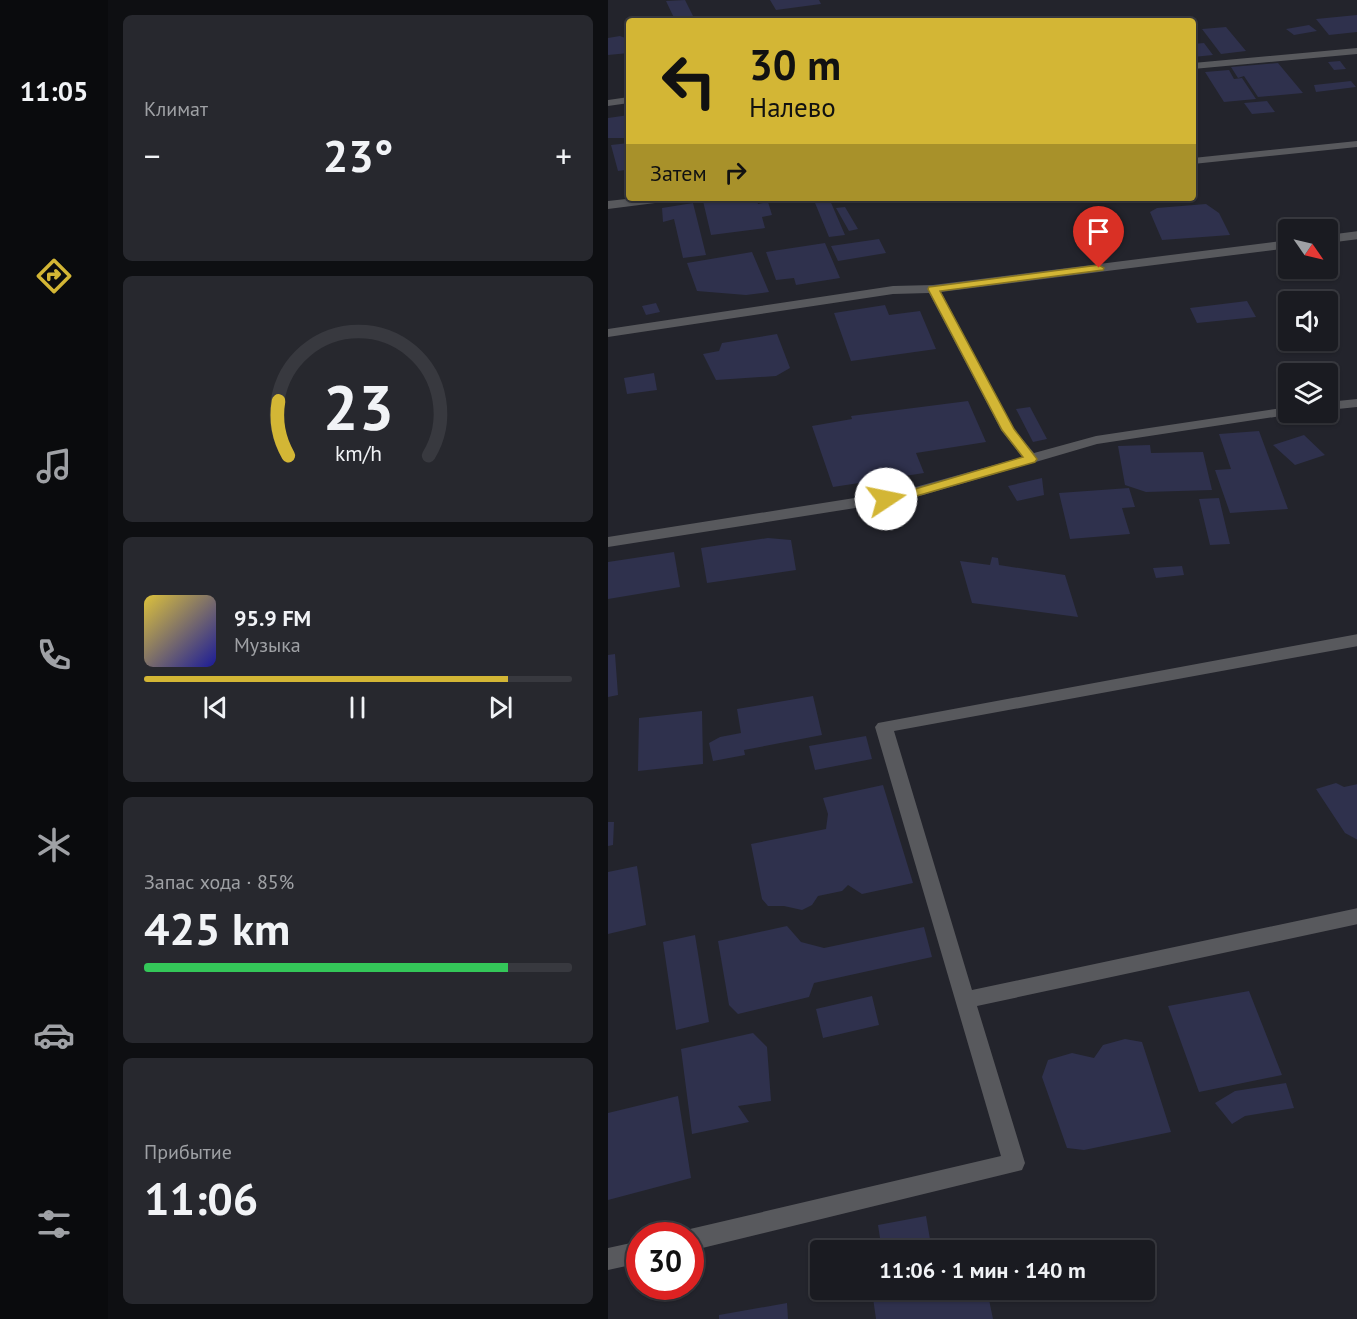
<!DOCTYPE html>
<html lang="ru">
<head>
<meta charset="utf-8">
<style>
  :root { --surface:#1a1b21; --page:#27282e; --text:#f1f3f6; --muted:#9fa1a5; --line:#38393f; --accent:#d3b635 }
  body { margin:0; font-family:"PT Sans",sans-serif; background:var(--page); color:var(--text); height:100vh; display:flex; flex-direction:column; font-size:22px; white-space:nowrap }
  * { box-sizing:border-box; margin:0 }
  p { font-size:20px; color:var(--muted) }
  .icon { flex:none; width:33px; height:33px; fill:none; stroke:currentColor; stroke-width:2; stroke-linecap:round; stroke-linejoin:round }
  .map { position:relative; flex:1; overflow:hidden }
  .side { display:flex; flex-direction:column; gap:15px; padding:15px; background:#0e0f12; width:500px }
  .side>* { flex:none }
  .hud { position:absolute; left:18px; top:18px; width:570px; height:183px; border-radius:6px; box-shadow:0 2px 4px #0004,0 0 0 2px var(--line); background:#d3b635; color:#111; overflow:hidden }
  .needle { width:39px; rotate:124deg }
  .buttons { position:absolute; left:670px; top:219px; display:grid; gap:12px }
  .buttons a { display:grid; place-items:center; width:60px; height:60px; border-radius:6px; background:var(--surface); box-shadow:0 2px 4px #0004,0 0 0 2px var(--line); font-size:30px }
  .speed { position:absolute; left:18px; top:1222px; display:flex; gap:12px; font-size:30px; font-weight:700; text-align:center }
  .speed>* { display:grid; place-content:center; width:78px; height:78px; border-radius:50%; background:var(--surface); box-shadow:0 2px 4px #0004,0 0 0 2px var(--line); line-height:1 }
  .speed .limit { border:9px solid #d22; background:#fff; color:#111 }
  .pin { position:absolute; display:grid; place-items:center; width:51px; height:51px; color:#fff; margin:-62px -26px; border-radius:50% 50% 50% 0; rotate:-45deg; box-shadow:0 0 6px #0007 }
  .pin .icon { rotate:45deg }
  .me { position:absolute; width:66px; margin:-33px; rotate:79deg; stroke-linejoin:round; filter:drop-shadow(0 0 4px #0008) }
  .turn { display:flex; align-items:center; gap:21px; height:126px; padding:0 24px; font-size:27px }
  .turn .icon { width:78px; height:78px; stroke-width:2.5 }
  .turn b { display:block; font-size:42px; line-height:51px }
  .then { display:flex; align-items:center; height:57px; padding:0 24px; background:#0003; gap:12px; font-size:22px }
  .big { font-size:45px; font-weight:700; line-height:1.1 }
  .side .widget { flex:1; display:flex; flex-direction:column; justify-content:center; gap:9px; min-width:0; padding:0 21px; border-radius:9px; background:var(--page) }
  .side .dial { align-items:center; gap:0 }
  .dial svg { height:156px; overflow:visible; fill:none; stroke:var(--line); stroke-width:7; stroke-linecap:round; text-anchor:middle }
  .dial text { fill:var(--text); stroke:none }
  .song { display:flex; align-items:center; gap:18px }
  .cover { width:72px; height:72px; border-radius:9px; background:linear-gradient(135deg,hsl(50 70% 55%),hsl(240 70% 35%)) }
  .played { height:6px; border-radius:3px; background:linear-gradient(90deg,var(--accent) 85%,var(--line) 85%) }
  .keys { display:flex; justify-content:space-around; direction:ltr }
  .heat { display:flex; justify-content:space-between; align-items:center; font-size:33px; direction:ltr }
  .charge { height:9px; border-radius:4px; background:linear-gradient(90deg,#34c759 85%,var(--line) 0) }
  .trip { position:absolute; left:202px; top:1240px; width:345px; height:60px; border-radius:6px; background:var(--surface); box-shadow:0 2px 4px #0004,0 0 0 2px var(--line); font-weight:700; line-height:60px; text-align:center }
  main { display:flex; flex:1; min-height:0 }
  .tab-bar { display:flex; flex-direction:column; width:108px; justify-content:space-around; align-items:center; background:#0a0b0d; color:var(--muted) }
  .tab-bar .icon { width:42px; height:42px }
  .tab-bar .current { color:var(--accent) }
  .tab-bar b { font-size:27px; color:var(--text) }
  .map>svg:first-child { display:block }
  .building { fill:#2f314d }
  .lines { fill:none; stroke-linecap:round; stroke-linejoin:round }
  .minor { fill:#58595d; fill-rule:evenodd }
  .route { fill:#d3b635; stroke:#897622; stroke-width:1.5 }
</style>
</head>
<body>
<main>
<nav class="tab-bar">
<b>11:05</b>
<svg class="icon current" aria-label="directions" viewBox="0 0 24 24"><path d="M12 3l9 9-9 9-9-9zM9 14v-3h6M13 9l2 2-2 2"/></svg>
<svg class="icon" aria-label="music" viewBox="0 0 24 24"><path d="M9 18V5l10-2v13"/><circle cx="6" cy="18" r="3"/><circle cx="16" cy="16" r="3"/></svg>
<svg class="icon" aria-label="phone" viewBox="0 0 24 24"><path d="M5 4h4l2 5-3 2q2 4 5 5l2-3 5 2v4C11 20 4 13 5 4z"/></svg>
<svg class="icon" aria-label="climate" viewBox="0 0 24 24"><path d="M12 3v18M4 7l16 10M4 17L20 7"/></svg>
<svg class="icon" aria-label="car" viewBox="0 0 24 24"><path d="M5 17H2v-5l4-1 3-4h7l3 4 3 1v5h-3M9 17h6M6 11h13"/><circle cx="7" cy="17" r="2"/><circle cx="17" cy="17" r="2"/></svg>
<svg class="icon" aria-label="filters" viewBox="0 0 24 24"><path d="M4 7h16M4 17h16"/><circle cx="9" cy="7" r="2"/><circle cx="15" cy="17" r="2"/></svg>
</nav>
<section class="side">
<div class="widget"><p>Климат</p>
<div class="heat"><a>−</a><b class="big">23°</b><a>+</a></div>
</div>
<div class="widget dial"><svg viewBox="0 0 100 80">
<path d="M14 69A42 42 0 1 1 86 69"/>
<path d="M14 69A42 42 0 0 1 9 41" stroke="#d3b635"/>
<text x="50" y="56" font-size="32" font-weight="700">23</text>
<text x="50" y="72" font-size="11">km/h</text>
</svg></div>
<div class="widget">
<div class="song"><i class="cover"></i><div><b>95.9 FM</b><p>Музыка</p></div></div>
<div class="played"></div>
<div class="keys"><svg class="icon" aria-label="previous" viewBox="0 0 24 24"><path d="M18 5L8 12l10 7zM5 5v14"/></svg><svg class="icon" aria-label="pause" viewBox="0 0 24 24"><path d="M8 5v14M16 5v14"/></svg><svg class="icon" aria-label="next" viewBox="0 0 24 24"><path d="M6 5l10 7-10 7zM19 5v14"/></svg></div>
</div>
<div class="widget"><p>Запас хода · 85%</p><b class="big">425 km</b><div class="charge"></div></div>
<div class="widget"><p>Прибытие</p><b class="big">11:06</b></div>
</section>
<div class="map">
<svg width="750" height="1319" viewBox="0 0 750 1319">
  <rect width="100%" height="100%" fill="#23242c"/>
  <path class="building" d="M77 0 86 18 67 20 58 1Z
    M162 0H211L213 4 168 10Z
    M750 15V32L721 35 708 19Z
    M701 25 709 31 686 35 678 29Z
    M618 27 638 51 613 54 594 29Z
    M12 36 20 39 21 53 0 55V38Z
    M596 43 605 55 585 57V44Z
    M732 61 738 69 726 70 720 62Z
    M670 63 695 93 650 97 636 76 630 78 623 67Z
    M621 70 626 79 634 78 648 99 616 102 597 72Z
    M743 81 748 87 708 92 706 85Z
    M659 101 667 112 644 114 636 103Z
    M21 115V138H0V118Z
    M21 143V175H18L17 170 10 171 3 145Z
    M118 198H148L150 204 160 202 164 215 154 217 157 228 103 235 95 201Z
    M205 198H221L237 235 221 237Z
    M85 203 98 255 75 258 66 219 55 222 54 208Z
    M598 204 611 213 622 235 554 240 542 212 549 208Z
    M237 207 250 229 241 231 228 208Z
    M271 239 278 253 230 261 223 246Z
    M217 243 232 278 188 285 186 278 168 280 158 252Z
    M144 252 161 292 138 295 89 291 79 263Z
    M639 301 648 317 589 323 582 308Z
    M48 303 52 312 38 315 34 306Z
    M277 305 281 315 312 311 328 349 243 361 226 313Z
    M169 334 182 368 168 376 108 380 95 354 111 351 114 343Z
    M46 373 49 390 19 394 16 378Z
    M360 401 378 442 308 453 316 473 225 487 204 426 244 419 243 416Z
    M422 407 439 439 425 442 408 409Z
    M651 431 680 509 622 513 607 470 623 469 611 434Z
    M696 435 717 455 687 465 665 445Z
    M542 445 543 453 595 452 604 490 538 492 517 485 510 446Z
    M434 478 436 495 409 501 400 486Z
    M521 488 527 507 514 508 522 534 462 539 451 493Z
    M611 498 622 544 602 545 591 499Z
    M160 538 183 540 188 570 99 583 93 548Z
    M66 552 72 587 0 599V562Z
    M384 557 390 558 391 565 457 575 470 617 364 603 352 561 382 565Z
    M574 566 576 575 548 578 545 568Z
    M7 654 10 695 0 697V655Z
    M205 696 214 735 136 750 137 755 105 761 101 743 112 737 133 733 129 709Z
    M94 711 95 764 30 771 31 718Z
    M258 736 264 759 207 770 201 746Z
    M728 783 736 787 750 784V840L737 833 708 789Z
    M275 785 305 883 254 894 240 885 234 891 210 896 204 905 194 910 176 906H160L154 899 143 844 218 829 220 814 215 798Z
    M0 822H6L5 845 0 846Z
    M29 866 38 925 0 934V872Z
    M179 926 193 942 216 948 316 927 324 957 206 983 201 997 130 1014 121 1005 110 941Z
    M87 935 101 1022 68 1030 55 942Z
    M641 991 674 1075 591 1092 560 1006Z
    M264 996 271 1025 215 1038 208 1009Z
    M145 1033 159 1047 163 1101 130 1106 141 1122 84 1134 73 1049Z
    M517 1039 534 1042 563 1132 476 1150 459 1148 434 1077 440 1060 464 1053 486 1058 495 1045Z
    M678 1083 686 1108 637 1116 624 1124 607 1103 627 1091Z
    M70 1096 83 1178 0 1200V1113Z
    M318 1216 324 1251H274L270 1225Z
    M306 1290H379L385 1319H268L265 1298Z
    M179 1303 180 1319H111V1315Z"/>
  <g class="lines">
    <path class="minor" d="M750 48V54L585 69V63Z
      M21 97V103L0 106V100Z
      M750 141V147L585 164V158Z
      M27 198H61L55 202 0 209V201Z
      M750 231V239L720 243V235Z
      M681 240V248L333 292 406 429 426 453 488 436 681 407V412L686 414 489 444 298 500 0 547V537L297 490 414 457 393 430 321 293 285 294 0 337V329L285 286 325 285Z
      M750 399V407L720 410V402Z
      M750 634V646L286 731 364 990 750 908V924L369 1006 417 1163 414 1170 82 1251V1236H72L74 1232 82 1229 393 1156 267 727 270 723Z
      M32 1241V1263L0 1270V1248Z"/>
  </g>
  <path class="route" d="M491 265 496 268 495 270 332 291 406 429 429 459 427 462 298 499 273 501V496L297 492 415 457 394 430 320 289 321 287Z"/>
</svg>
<div class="buttons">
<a><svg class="needle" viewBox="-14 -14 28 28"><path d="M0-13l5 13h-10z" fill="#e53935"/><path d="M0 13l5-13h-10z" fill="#9fa1a5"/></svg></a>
<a><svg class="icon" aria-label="sound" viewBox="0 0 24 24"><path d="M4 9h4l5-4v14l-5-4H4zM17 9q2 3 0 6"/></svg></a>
<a><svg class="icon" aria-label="layers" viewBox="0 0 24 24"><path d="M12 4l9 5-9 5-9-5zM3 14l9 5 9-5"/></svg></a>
</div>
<div class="speed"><div class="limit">30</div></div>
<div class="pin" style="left:491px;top:268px;background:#d93025"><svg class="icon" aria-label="arrive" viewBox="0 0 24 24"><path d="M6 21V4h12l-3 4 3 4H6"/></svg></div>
<svg class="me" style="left:278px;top:499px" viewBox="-20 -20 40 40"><circle r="19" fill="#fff"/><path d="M0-13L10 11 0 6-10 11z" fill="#d3b635"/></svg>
<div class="trip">11:06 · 1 мин · 140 m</div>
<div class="hud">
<div class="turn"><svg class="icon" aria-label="left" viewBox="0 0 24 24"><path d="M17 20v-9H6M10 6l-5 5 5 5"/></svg><div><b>30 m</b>Налево</div></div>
<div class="then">Затем<svg class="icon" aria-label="right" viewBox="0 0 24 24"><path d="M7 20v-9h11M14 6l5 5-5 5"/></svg></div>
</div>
</div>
</main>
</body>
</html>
